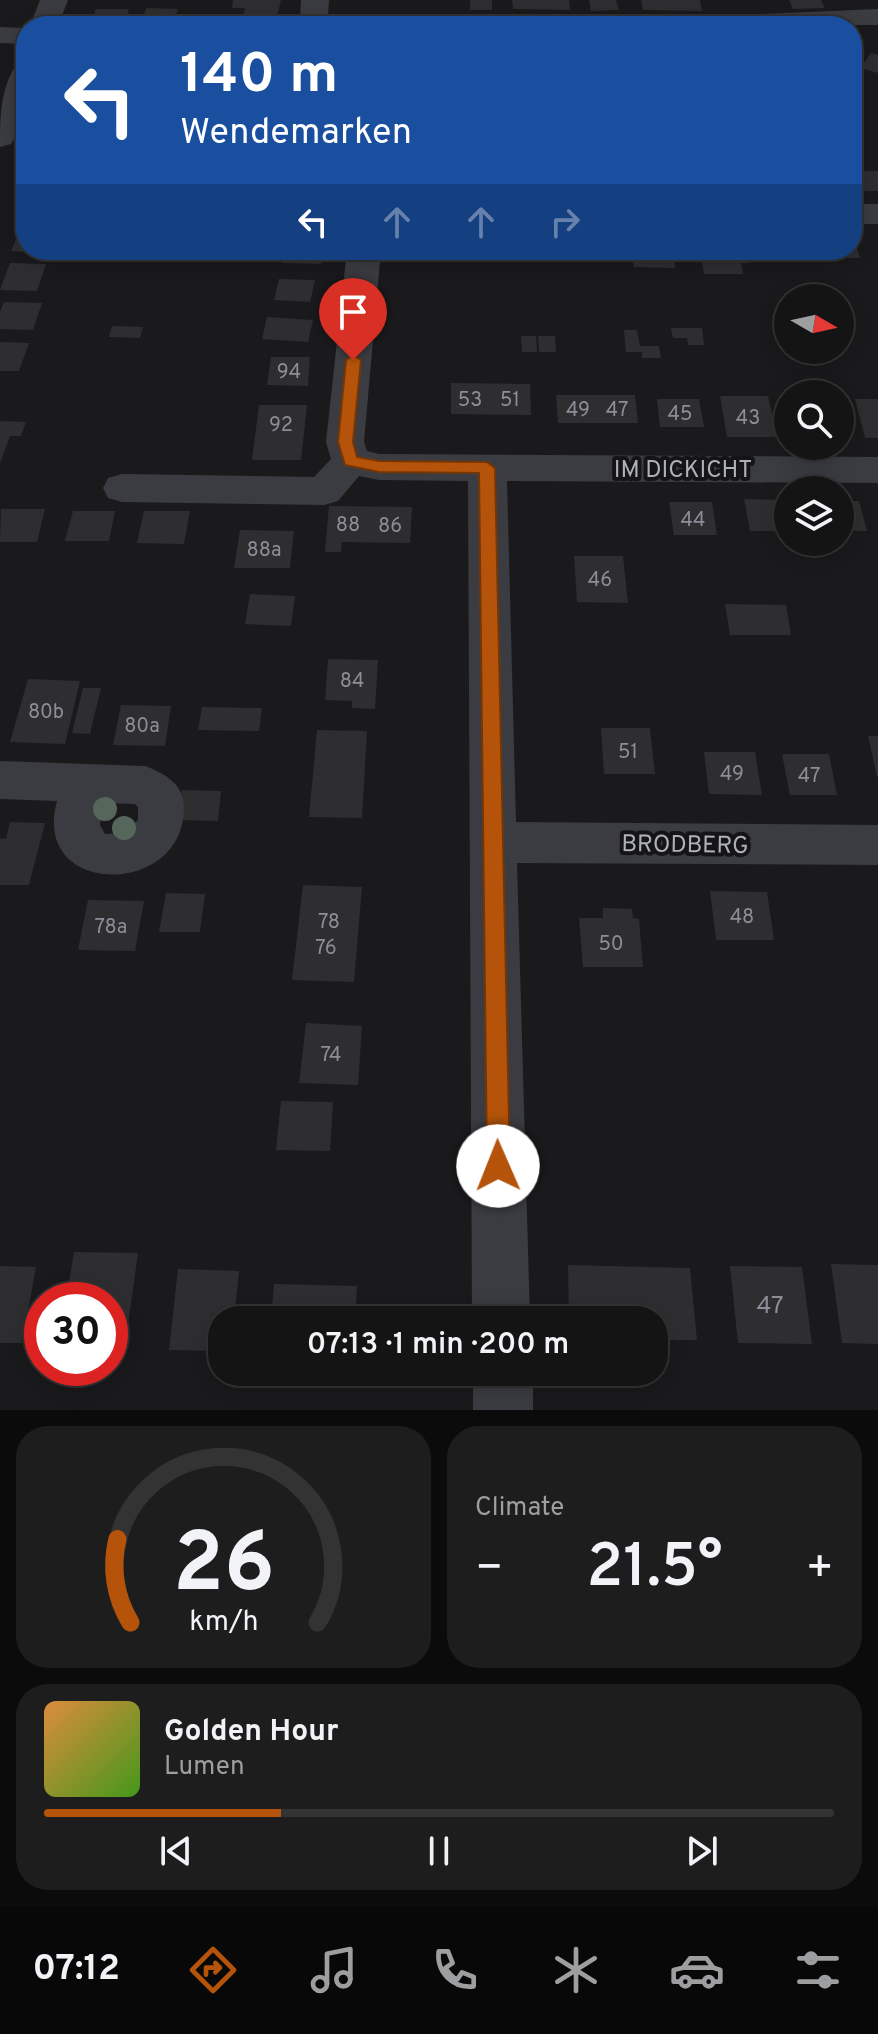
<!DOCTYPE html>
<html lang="en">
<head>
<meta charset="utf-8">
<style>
  :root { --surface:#141415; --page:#1d1d1e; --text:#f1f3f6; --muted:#9d9ea0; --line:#333334; --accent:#b45309 }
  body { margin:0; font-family:Overpass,sans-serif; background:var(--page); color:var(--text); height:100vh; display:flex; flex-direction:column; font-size:30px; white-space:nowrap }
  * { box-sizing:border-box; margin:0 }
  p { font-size:26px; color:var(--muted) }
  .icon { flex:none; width:44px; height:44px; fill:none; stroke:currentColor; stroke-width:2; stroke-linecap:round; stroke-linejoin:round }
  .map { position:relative; height:1410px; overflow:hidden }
  .panel { display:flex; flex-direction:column; gap:16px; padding:16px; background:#0b0b0c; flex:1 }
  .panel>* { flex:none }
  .banner { position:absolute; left:16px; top:16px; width:846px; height:244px; border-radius:32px; box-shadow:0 4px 20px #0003,0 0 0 2px var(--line); background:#1a4fa0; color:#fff; overflow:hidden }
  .needle { width:52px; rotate:99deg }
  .buttons { position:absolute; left:774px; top:284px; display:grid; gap:16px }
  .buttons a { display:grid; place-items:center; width:80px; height:80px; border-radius:50%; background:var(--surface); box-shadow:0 4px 20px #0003,0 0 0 2px var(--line); font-size:40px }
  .speed { position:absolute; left:24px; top:1282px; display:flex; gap:16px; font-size:40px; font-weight:700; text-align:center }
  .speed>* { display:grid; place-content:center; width:104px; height:104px; border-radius:50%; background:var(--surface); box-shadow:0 4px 20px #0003,0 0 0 2px var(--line); line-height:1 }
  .speed .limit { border:12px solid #d22; background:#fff; color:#111 }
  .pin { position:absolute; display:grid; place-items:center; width:68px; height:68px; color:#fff; margin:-82px -34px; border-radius:50% 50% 50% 0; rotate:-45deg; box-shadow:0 0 8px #0007 }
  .pin .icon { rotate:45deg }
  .me { position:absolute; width:88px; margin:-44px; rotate:359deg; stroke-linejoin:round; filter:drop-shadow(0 0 6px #0008) }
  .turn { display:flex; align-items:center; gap:28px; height:168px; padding:0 32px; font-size:36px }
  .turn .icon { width:104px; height:104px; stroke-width:2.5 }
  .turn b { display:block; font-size:56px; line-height:68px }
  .lanes { display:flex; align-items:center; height:76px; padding:0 32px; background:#0003; justify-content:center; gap:40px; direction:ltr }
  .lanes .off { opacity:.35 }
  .big { font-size:60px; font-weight:600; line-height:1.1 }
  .panel .card { flex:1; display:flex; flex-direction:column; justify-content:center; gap:12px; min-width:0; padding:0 28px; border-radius:32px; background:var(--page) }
  .panel .dial { align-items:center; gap:0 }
  .dial svg { height:208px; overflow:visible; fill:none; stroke:var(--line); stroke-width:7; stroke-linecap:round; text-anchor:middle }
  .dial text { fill:var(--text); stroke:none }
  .song { display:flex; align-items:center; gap:24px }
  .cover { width:96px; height:96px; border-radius:12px; background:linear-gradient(135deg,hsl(30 70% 55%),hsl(100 70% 35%)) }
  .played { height:8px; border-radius:4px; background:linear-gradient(90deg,var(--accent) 30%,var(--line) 30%) }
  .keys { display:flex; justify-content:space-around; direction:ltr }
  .heat { display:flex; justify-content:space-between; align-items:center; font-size:44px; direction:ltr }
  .panel .tiles { flex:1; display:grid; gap:16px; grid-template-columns:1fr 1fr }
  .card:last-child { grid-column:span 2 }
  .trip { position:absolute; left:208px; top:1306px; width:460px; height:80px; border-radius:32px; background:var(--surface); box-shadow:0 4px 20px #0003,0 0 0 2px var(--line); font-weight:600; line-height:80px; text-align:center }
  .tabs { display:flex; height:128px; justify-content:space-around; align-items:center; background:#080808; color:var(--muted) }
  .tabs .icon { width:56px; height:56px }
  .tabs .active { color:var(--accent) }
  .tabs b { font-size:36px; color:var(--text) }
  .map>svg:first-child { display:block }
  .building { fill:#2e2d30 }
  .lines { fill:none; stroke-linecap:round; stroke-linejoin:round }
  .minor { fill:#3b3c41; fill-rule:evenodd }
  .tree { fill:#56665a }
  .route { fill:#b45309; stroke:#753606; stroke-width:2 }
  .labels { text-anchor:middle; stroke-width:8; stroke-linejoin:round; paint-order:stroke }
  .number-label { font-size:20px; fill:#8d8e97 }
  .street-label { font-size:24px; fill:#aeb0ba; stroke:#151517 }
  .near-number-label { font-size:24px; fill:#8d8e97 }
</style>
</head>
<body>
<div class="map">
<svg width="878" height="1410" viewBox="0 0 878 1410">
  <rect width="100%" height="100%" fill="#1a1a1c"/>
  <path class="building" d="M233 0H281L276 22H241L245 8H232Z
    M470 0H492V10H470Z
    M512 0H569L570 10 513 9Z
    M589 0H616L619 10 591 11Z
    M641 0H700L702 11 643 10Z
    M789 0H821L825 8 793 9Z
    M146 8 178 9 173 25 141 24Z
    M96 9H129L124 24H91Z
    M871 53 878 55V73L860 68Z
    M858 171H878V191H864Z
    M21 228H26V252L11 251Z
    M852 233 860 258H821L819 250H852Z
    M285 250H323L321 264 282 263Z
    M473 250H525V255L474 257Z
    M568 250H605L606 258H569Z
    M631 250H673L675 268 634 267Z
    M700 250H745L748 263H741L743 274H704Z
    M761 250H799L801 256H762Z
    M10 263 46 264 37 291 0 290Z
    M279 279 315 280 310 302 274 300Z
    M4 302 42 303 33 330 0 329V312Z
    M267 317 313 320 308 342 262 339Z
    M112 326 143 327 140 338 109 337Z
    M671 328H702L704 345H688L687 338H673Z
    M624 330H637L640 346H659L661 358H642V352H626Z
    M521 336H536L537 352H522Z
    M538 336H555L556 352H539Z
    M0 342 29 343 19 371H0Z
    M271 357H310L308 386 267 385Z
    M451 383 530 384 531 415 451 414Z
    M556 395H635L638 423H558Z
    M720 396H768L777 437H727Z
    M657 399H699L704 427H660Z
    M855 399H878V438H865Z
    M259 405H307L301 460H252Z
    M0 421 26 422 21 436H10L0 463Z
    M744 499 788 500V531H750Z
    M840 501H859L867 531H840Z
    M669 502H712L717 535H674Z
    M329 506 412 507 410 543 342 542 341 552H325Z
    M1 509H45L37 542H0Z
    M73 511H115L109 541H65Z
    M144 511H190L184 544 137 543Z
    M240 530 294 531 290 568H234Z
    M574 556H623L628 603 577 602Z
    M250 594 295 596 291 626 245 624Z
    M725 604 786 605 791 635H730Z
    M328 659 378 660 375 709 352 708V701L325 700Z
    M28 679 80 681 65 744 10 742Z
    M83 688H101L90 734 72 733Z
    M121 705 171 706 165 746 113 745Z
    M202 707 262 708 259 731 198 730Z
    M601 728H650L655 774H604Z
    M317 730 367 731 362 818 309 817Z
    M868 736H878V777H877Z
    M704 752H755L762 795 709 794Z
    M782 754H829L837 795H790Z
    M182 790 221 791 218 821 177 820Z
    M10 822 45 823 29 885H0V838L6 839Z
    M303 885 362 887 354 982 292 980Z
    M710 891 767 892 774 940H716Z
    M166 893 205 894 200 932H159Z
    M88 900 144 901 135 951 78 950Z
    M603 908 632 909 633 918 639 919 643 967H583L579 918H603Z
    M306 1023 362 1026 358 1085 299 1083Z
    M281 1101 333 1102 330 1151 276 1150Z
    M74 1252 138 1253 127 1332 110 1331V1300H66Z
    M831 1264 878 1265V1344L842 1343Z
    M568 1265 690 1268 697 1340H654V1320H569Z
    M0 1266 36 1267 22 1343H0Z
    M730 1266 802 1267 812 1344 738 1343Z
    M178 1269 239 1271 234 1320H222V1351L169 1350Z
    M274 1284 357 1286 355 1320H271Z"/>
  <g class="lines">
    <path class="minor" d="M40 0H68L58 26H30Z
      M301 0H329L328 16 341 20 345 26H304L300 20Z
      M878 9V25L652 26 656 20 666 18Z
      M405 18 460 20 464 26H391L395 20Z
      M0 27 26 28V44L0 43Z
      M26 62C26 92 28 119 11 144L0 147C0 118 0 90 16 65Z
      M852 204H878V224H852Z
      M347 250H381L364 442 367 451 379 454 878 457V483L507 481 516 822 878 825V865L517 863 530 1320H472L468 481 379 480 359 476 338 501 324 505 122 502 108 498 103 488 108 478 122 474 314 477 331 459 326 442Z
      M0 761 145 766C164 773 184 784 184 807 185 898 30 898 57 801L0 799ZM103 803 135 804 138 807V820L123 833 105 834 100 825Z
      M473 1372H533V1410H473Z"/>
  </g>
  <g class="tree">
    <circle cx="105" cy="809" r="12"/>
    <circle cx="124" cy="828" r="12"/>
  </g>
  <path class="route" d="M353 355 361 360 353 442 357 457 379 461 487 462 495 468 510 1166 506 1174 498 1177 490 1174 487 1166 479 473 379 472 345 465 338 442 346 360Z"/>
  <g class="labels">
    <g class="number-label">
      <text x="289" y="378">94</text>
      <text x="470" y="406">53</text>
      <text x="510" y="406">51</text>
      <text x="578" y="416">49</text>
      <text x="617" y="416">47</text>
      <text x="680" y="420">45</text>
      <text x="748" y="424">43</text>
      <text x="281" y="431">92</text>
      <text x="693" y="526">44</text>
      <text x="348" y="531">88</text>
      <text x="390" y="532">86</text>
      <text x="264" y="556">88a</text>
      <text x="600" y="586">46</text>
      <text x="352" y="687">84</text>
      <text x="46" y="718">80b</text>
      <text x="142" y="732">80a</text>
      <text x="628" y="758">51</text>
      <text x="732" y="780">49</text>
      <text x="809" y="782">47</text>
      <text x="742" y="923">48</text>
      <text x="329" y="928">78</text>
      <text x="111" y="933">78a</text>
      <text x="611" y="950">50</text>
      <text x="326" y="954">76</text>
      <text x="331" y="1061">74</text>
    </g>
    <g class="street-label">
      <text x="683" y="477">IM DICKICHT</text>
      <text transform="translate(685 844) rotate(1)" y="8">BRODBERG</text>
    </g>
    <g class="near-number-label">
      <text x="770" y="1313">47</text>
    </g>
  </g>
</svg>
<div class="buttons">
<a><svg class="needle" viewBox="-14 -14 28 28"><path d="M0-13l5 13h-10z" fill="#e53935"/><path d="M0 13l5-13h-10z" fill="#9d9ea0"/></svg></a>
<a><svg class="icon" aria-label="search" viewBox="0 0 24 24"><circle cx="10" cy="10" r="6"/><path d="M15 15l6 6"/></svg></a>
<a><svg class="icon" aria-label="layers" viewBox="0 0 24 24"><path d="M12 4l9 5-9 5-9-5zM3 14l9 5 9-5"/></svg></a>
</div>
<div class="speed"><div class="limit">30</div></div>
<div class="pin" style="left:353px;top:360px;background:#d93025"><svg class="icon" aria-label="arrive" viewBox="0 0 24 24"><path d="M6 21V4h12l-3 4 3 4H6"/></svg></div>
<svg class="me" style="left:498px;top:1166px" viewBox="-20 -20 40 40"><circle r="19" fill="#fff"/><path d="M0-13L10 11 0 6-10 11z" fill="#b45309"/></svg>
<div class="trip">07:13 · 1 min · 200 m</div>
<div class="banner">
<div class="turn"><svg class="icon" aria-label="left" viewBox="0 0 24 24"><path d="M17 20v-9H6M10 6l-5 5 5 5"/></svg><div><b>140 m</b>Wendemarken</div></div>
<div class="lanes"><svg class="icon" aria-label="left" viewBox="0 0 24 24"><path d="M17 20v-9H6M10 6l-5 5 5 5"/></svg><svg class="icon off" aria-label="ahead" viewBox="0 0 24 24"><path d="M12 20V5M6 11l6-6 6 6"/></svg><svg class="icon off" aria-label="ahead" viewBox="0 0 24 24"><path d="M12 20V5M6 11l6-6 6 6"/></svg><svg class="icon off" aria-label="right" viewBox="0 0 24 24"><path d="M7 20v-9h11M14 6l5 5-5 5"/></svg></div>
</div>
</div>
<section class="panel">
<div class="tiles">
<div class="card dial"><svg viewBox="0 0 100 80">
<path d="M14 69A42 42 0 1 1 86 69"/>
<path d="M14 69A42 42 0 0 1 9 37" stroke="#b45309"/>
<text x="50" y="56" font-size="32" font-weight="700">26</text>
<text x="50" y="72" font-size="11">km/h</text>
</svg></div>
<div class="card"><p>Climate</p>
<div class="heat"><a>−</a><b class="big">21.5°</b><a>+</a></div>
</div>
<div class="card">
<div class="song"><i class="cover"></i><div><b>Golden Hour</b><p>Lumen</p></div></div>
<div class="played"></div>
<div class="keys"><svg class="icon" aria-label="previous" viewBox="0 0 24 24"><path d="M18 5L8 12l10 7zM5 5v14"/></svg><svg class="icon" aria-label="pause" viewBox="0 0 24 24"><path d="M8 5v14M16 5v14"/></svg><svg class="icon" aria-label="next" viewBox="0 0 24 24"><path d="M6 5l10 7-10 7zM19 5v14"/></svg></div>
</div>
</div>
</section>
<nav class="tabs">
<b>07:12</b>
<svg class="icon active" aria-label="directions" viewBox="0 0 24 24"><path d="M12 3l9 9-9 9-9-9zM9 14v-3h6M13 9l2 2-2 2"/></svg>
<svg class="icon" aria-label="music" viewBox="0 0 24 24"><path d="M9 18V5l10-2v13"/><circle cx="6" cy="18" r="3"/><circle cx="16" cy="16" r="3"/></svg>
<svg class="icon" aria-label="phone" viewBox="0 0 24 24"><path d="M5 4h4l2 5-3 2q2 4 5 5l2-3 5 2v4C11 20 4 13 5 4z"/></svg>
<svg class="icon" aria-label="climate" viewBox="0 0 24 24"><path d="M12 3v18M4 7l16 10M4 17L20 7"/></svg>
<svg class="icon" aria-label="car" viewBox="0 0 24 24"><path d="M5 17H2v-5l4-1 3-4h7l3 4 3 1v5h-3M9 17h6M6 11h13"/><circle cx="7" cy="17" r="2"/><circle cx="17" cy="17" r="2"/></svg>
<svg class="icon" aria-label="filters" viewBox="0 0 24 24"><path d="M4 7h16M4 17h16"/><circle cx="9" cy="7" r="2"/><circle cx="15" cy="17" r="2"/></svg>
</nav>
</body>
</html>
